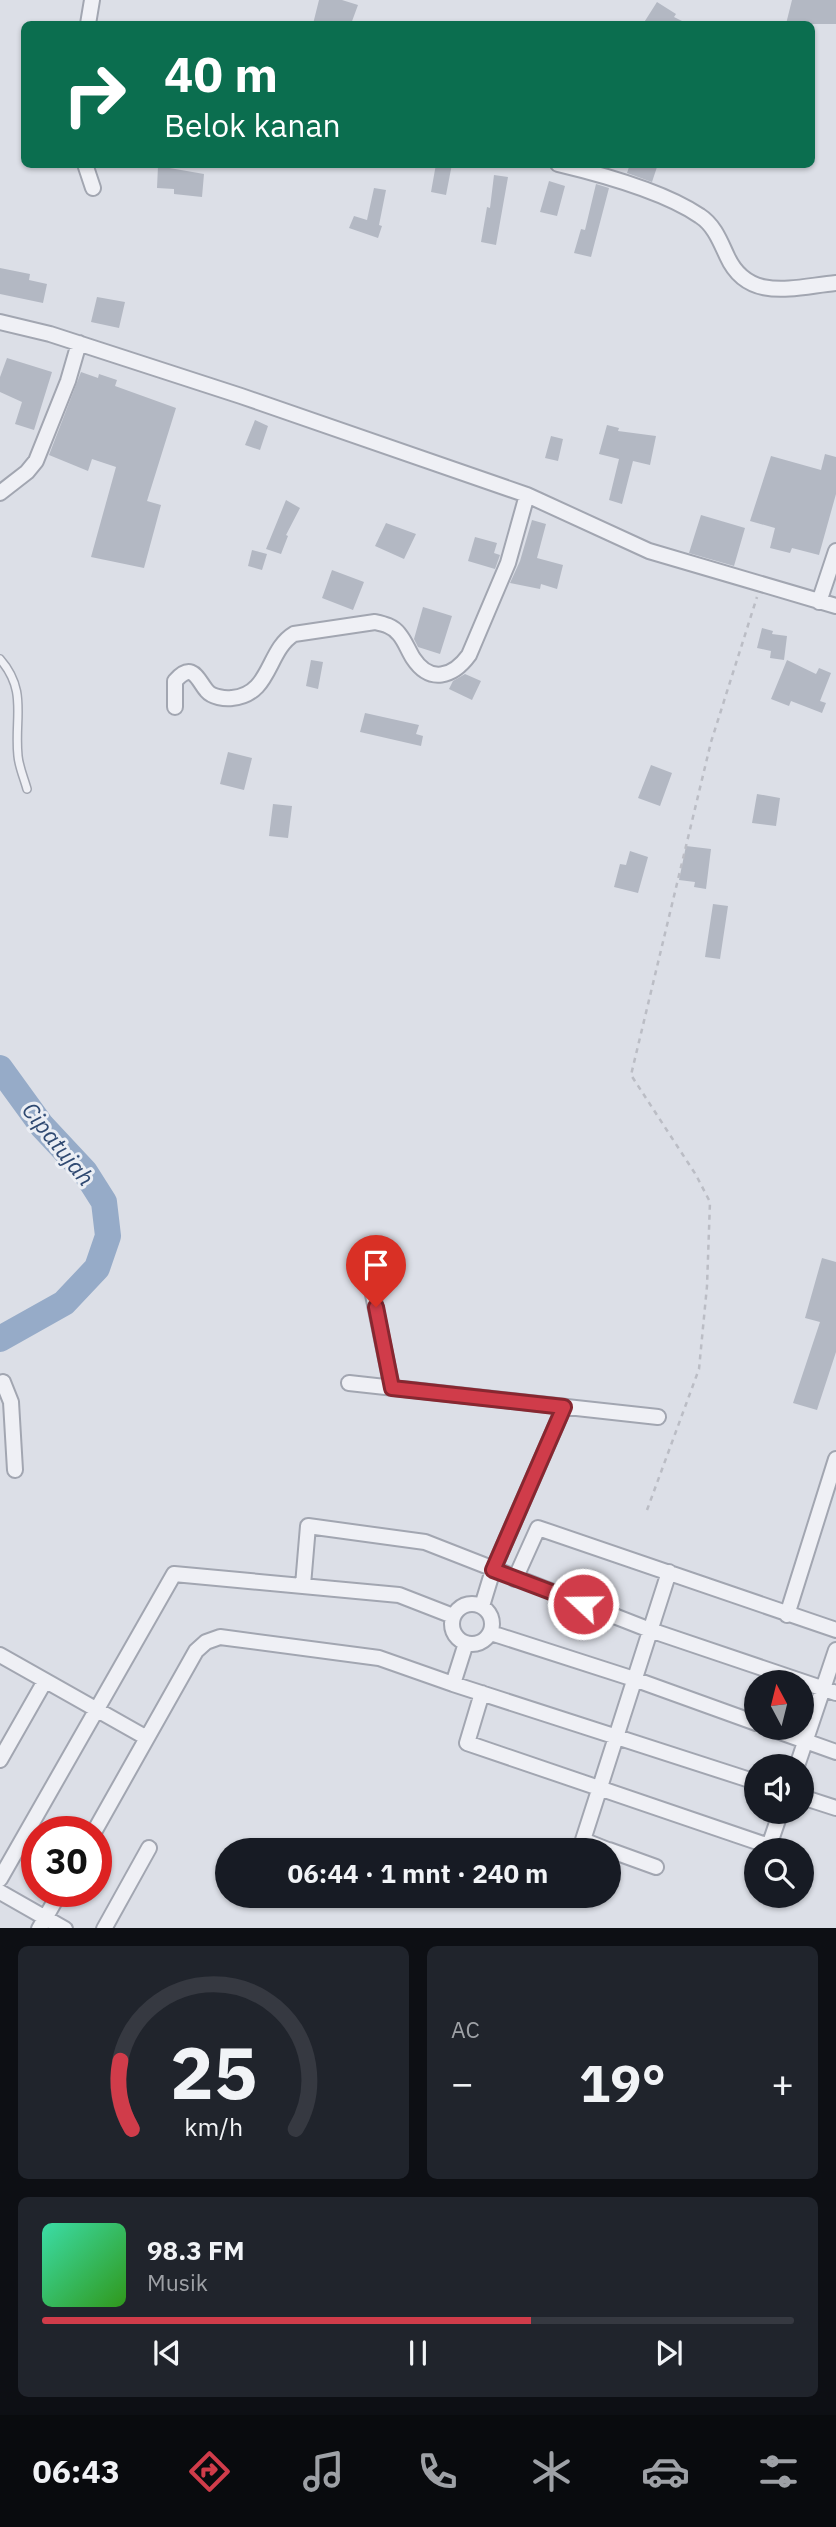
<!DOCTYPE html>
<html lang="id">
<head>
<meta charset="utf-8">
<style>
  :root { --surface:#171b24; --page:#20242c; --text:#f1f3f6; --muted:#9ea1a6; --line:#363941; --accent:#d03c4a }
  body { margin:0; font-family:"IBM Plex Sans",sans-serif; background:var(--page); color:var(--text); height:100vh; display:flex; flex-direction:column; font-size:26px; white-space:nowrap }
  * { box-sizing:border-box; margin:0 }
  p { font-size:23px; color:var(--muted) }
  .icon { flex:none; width:38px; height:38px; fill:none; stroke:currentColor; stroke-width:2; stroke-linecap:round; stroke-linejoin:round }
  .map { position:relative; height:1928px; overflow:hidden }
  .sheet { display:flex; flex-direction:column; gap:18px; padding:18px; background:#0d0f14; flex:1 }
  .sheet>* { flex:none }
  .banner { position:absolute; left:21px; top:21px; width:794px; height:147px; border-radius:10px; box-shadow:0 2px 5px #0004; background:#0b6e4f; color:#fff; overflow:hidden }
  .needle { width:46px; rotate:353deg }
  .controls { position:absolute; left:744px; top:1670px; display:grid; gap:14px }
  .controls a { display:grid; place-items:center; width:70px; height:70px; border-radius:50%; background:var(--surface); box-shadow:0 2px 5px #0004; font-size:35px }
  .speed { position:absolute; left:21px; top:1816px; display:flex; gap:14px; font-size:35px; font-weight:700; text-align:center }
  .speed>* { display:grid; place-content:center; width:91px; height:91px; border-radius:50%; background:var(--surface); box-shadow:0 2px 5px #0004; line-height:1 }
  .speed .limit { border:10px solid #d22; background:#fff; color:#111 }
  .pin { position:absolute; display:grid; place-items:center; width:60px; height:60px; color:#fff; margin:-72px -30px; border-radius:50% 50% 50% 0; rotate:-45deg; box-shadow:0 0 7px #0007 }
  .pin .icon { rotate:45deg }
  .me { position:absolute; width:77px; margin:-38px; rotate:291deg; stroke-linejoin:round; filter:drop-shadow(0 0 5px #0008) }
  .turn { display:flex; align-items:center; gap:24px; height:147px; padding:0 28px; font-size:32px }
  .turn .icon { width:91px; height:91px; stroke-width:2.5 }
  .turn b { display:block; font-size:49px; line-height:60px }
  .big { font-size:52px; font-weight:700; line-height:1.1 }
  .sheet .widget { flex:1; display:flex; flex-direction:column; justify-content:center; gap:10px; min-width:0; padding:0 24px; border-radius:10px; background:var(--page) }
  .sheet .dial { align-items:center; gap:0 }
  .dial svg { height:182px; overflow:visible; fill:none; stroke:var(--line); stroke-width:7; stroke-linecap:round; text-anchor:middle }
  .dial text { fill:var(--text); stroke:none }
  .song { display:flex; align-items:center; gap:21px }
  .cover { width:84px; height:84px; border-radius:10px; background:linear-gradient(135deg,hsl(160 70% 55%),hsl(110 70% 35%)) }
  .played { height:7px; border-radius:4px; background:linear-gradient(90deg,var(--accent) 65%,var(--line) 65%) }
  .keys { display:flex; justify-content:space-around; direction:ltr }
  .heat { display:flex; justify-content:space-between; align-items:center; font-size:38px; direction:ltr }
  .sheet .tiles { flex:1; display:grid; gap:18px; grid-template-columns:1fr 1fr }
  .widget:last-child { grid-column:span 2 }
  .trip { position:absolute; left:215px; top:1838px; width:406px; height:70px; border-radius:35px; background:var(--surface); box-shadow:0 2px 5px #0004; font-weight:700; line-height:70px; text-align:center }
  .tabs { display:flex; height:112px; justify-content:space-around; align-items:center; background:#090b0e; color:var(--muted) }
  .tabs .icon { width:49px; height:49px }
  .tabs .on { color:var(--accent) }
  .tabs b { font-size:32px; color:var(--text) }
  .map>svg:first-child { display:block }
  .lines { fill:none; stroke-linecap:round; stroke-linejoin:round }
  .river { stroke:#96abc8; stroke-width:26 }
  .building { fill:#b3b8c3 }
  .service-casing { stroke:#a2a6b1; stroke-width:10 }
  .minor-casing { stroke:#a2a6b1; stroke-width:18 }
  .path { stroke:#bbbdc5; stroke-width:2.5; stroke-dasharray:5 5; stroke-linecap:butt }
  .service { stroke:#eff0f5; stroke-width:7 }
  .minor { stroke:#eff0f5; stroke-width:14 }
  .route-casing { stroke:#872730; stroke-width:18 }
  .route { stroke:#d03c4a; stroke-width:12 }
  .labels { text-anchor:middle; stroke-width:6; stroke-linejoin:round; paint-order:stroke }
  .water-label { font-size:23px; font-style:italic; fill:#2f4971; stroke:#ebeef4 }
</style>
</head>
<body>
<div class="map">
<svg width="836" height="1929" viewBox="0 0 836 1929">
  <rect width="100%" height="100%" fill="#dcdfe7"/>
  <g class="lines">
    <path class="river" d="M0 1068 42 1126 85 1172 104 1202 108 1236 97 1268 64 1303 0 1339"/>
  </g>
  <path class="building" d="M319 0H342L358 5 351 24H313Z
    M792 0H836V24H786Z
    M657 2 676 14 674 17 688 24H643Z
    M436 164H452L446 195 431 192Z
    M630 164H658L652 182 627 173Z
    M158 166 204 174 202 197 174 194V189L157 188Z
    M494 175 508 177 496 245 481 242 487 207 490 208Z
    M549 181 565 186 557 216 540 212Z
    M596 184 609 188 591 257 574 253 581 229 585 230Z
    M374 188 386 190 379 225 382 226 378 238 349 228 354 216 367 220Z
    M0 268 30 274 29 280 47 284 43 303 0 294Z
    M97 297 125 302 119 328 91 322Z
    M7 358 52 372 34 430 15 424 22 402 0 392V377Z
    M81 372 98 378 99 374 117 380 115 386 176 408 147 501 161 505 144 568 91 557 116 467 92 459 88 471 49 455Z
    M255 420 268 426 260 450 245 445Z
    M607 425 619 428 618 431 656 436 650 465 633 461 622 504 609 500 619 459 599 454Z
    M551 436 563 439 558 461 545 458Z
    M825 454 836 457V494L819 555 792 548 790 553 770 548 775 528 750 521 771 456 821 470Z
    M286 500 300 508 286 535 288 536 281 554 266 549Z
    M701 515 745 528 734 566 689 553Z
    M532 520 546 524 537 558 563 565 557 589 541 584 540 589 510 583 520 561Z
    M386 523 416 534 404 559 375 546Z
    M475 537 497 543 494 553 500 555 495 569 468 561Z
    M252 550 267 554 262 570 248 566Z
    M332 570 364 582 353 610 322 598Z
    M423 607 452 616 440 654 418 647 414 639Z
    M762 628 773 631 772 634 787 636 784 660 770 658 771 651 757 648Z
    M311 660 323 662 318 689 306 686Z
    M787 660 816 674 819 668 831 673 820 701 826 703 822 713 791 701 789 706 771 699Z
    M465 674 481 681 472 700 449 689 453 681Z
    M365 713 419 725 416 734 423 736 421 746 360 732Z
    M228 752 252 758 244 790 220 784Z
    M651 765 672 773 660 806 638 798Z
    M757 794 780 798 776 826 752 823Z
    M273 804 292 806 288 838 269 836Z
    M686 846 711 849 706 889 694 887 695 882 679 880Z
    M630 851 648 857 638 893 614 887 620 864 626 865Z
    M713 904 728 906 720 959 705 957Z
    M822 1258 836 1262V1352L817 1410 793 1403 820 1322 805 1318Z"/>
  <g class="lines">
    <defs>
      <path id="service" d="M0 659C28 691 14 718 18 756 19 767 24 778 27 789"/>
      <path id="minor" d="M88 24 92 0
        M85 164 93 188
        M558 164C600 174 665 192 700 216 714 225 720 241 727 256 748 303 794 287 836 283
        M0 322 50 334 241 396 527 495 649 551 836 606
        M0 493 27 472 36 461 68 381 79 343
        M819 602 836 551
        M175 707V681C193 660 198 681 207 691 212 697 225 699 232 698 271 695 267 650 294 634L375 622C384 624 393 626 399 634 405 641 408 650 413 658 430 684 453 677 469 655L508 563 527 495
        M370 1280 392 1388
        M349 1383 658 1417
        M0 1384 3 1382 11 1402 15 1470
        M515 1579 538 1528 836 1630
        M303 1585 308 1526 425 1542 650 1630 836 1693
        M452 1624a20 20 0 1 1 40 0a20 20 0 1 1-40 0Z
        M482 1606 493 1570 564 1407
        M787 1615 836 1459
        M491 1633 634 1679 756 1723
        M0 1655 147 1738
        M453 1684 466 1643
        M482 1693 467 1743 769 1846 781 1811
        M766 1727 836 1752
        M0 1760 45 1681
        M797 1766 836 1650
        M802 1797 836 1808
        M94 1832 196 1651 206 1642 220 1637 379 1658 453 1684 756 1782
        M608 1850 583 1840 669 1572
        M609 1850 656 1867
        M0 1879 174 1574 399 1595 453 1616
        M0 1892 65 1929
        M39 1929 60 1892
        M104 1929 149 1848"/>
    </defs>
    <use href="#service" class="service-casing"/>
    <use href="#minor" class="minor-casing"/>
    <path class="path" d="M647 1510 699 1369 707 1286 710 1202 696 1175 631 1075 711 742 757 597"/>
    <use href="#service" class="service"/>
    <use href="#minor" class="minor"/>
  </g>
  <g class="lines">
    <defs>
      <path id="route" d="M376 1307 392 1388 564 1407 493 1570 583 1604"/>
    </defs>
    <use href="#route" class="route-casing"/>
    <use href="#route" class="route"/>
  </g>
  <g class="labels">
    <g class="water-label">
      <text transform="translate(58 1144) rotate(51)" y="8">Cipatujah</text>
    </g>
  </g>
</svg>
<div class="controls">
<a><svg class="needle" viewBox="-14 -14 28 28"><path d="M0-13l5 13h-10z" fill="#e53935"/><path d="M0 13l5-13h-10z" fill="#9ea1a6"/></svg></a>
<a><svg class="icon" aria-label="sound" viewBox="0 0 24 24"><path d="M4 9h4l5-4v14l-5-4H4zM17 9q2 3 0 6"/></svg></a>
<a><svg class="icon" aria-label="search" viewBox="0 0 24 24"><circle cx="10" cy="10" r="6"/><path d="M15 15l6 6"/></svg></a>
</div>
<div class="speed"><div class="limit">30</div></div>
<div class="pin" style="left:376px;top:1307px;background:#d93025"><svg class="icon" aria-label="arrive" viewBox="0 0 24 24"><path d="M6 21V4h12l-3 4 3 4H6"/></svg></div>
<svg class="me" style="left:583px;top:1604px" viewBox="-20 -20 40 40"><circle r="17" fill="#d03c4a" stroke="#fff" stroke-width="3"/><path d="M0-11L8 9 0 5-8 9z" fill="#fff"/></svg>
<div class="trip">06:44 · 1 mnt · 240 m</div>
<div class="banner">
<div class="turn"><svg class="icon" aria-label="right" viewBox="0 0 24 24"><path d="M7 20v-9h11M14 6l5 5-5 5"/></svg><div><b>40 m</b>Belok kanan</div></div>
</div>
</div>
<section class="sheet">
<div class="tiles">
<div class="widget dial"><svg viewBox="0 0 100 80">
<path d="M14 69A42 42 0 1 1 86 69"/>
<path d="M14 69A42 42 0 0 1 9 39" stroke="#d03c4a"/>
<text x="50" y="56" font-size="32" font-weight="700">25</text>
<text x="50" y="72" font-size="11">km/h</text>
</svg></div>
<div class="widget"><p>AC</p>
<div class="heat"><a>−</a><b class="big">19°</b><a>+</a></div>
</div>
<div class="widget">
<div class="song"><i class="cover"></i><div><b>98.3 FM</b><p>Musik</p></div></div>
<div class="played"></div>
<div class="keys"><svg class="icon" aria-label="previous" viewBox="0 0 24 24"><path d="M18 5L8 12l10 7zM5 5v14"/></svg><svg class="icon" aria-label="pause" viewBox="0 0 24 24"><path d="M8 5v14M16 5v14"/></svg><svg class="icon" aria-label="next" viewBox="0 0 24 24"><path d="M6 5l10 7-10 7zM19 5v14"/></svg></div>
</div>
</div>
</section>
<nav class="tabs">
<b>06:43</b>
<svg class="icon on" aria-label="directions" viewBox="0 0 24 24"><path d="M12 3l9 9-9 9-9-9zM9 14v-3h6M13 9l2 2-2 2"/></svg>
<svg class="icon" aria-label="music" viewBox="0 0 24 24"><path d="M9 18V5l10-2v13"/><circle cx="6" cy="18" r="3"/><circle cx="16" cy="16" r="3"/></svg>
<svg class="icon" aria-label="phone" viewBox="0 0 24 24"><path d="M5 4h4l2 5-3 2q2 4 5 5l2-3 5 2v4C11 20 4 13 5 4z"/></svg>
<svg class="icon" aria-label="climate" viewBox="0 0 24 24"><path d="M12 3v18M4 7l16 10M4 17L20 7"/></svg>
<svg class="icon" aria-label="car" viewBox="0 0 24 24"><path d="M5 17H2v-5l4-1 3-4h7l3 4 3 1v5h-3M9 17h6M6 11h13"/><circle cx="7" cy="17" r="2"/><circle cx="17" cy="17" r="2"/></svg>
<svg class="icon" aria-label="filters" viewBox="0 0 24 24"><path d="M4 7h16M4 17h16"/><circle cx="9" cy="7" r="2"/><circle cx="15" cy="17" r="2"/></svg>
</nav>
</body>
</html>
